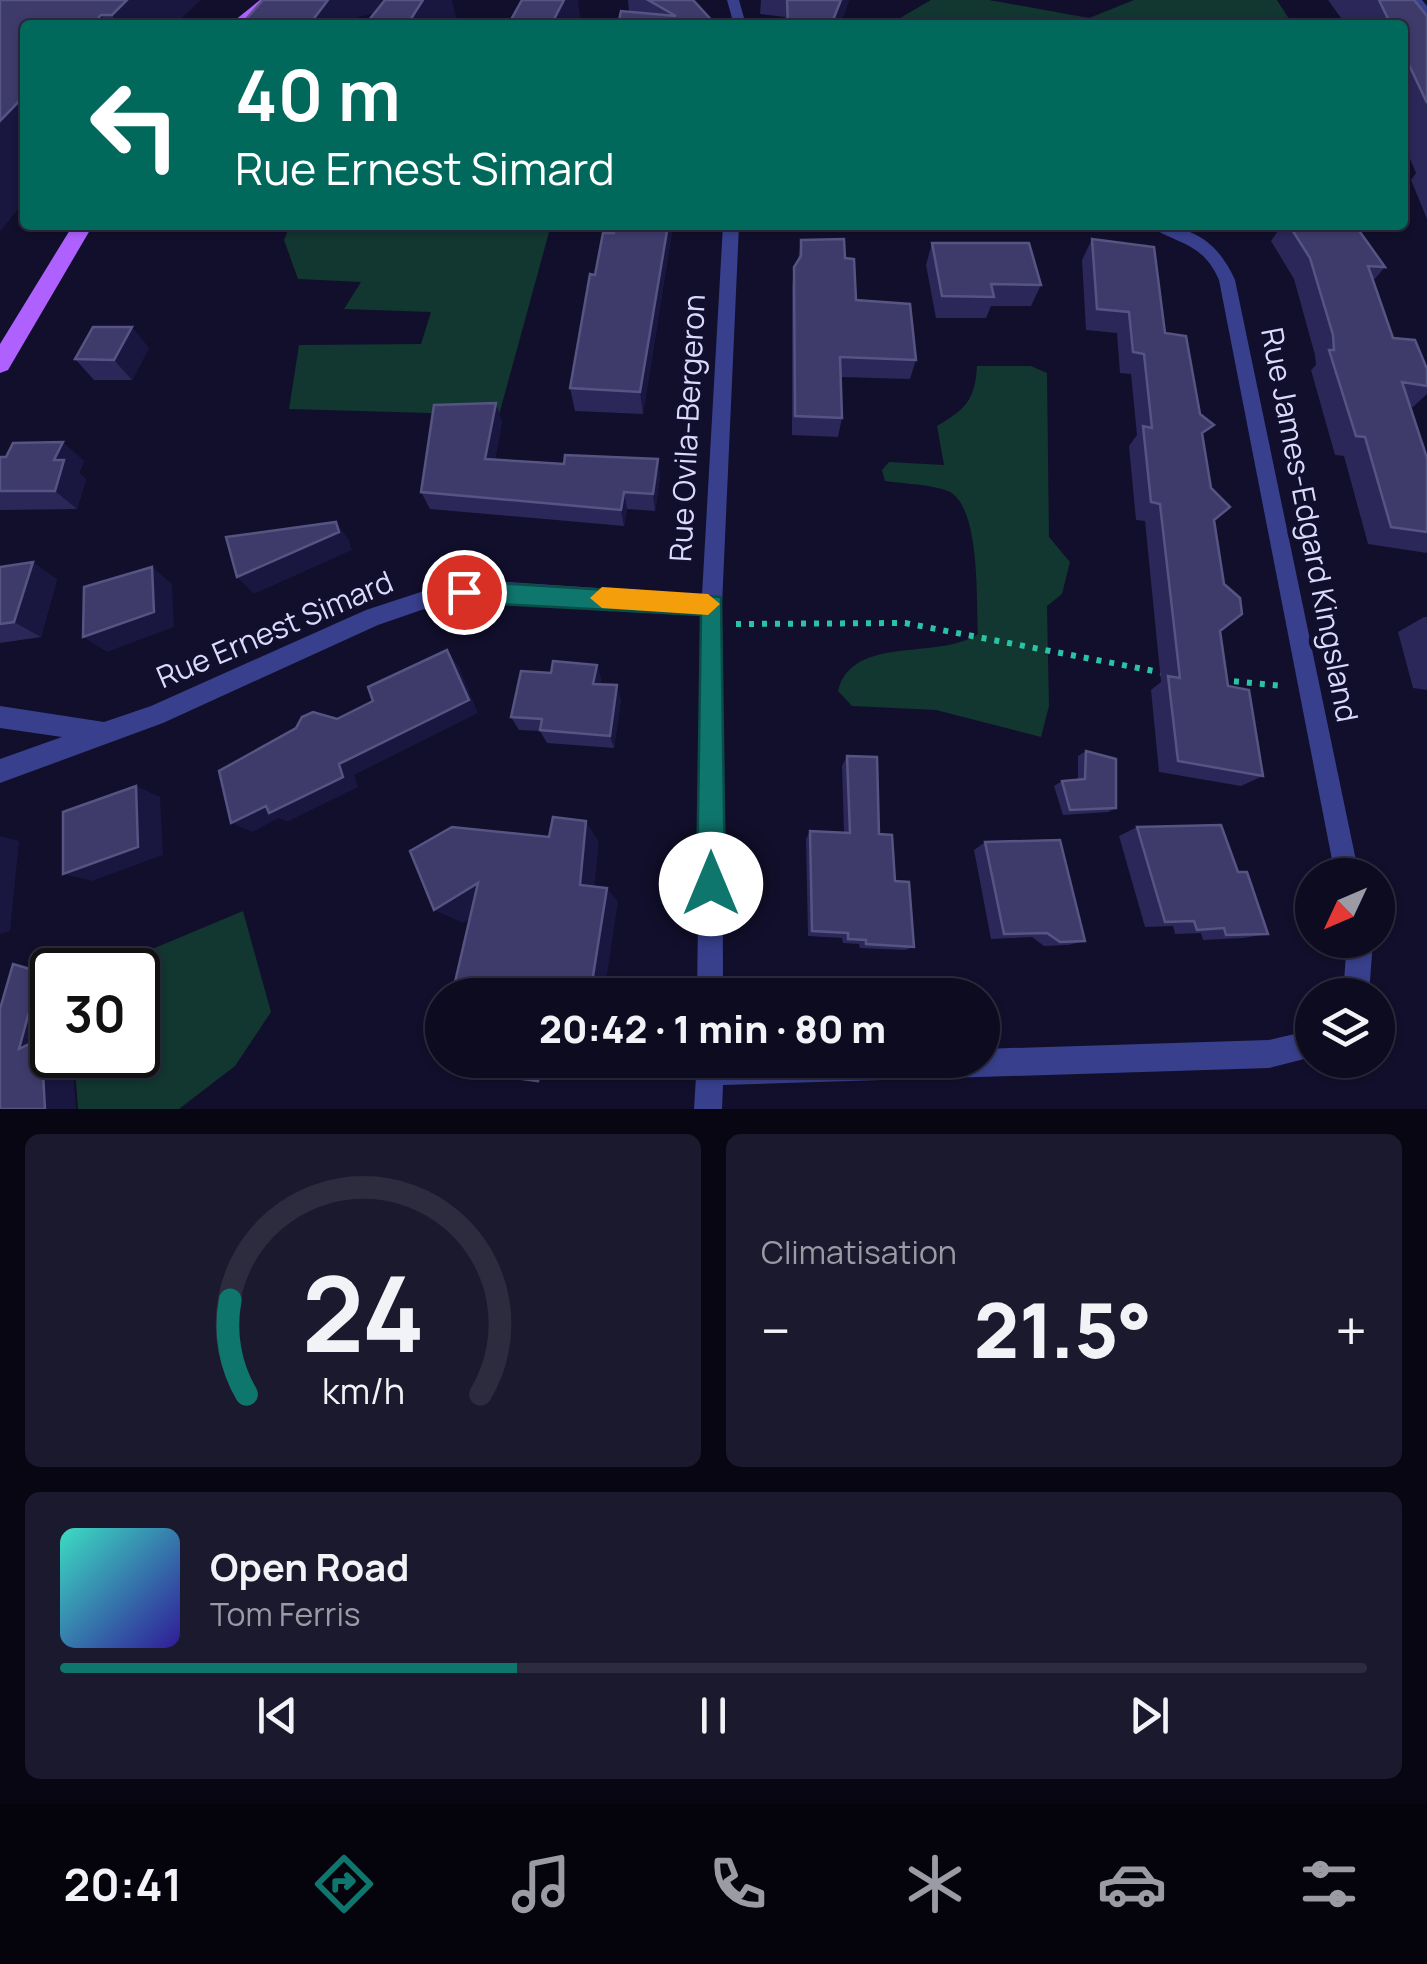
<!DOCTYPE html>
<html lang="fr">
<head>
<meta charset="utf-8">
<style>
  :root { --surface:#0d0b20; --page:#1b192d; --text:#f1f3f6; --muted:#9a9ba5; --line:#2d2b3e; --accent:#0f766e }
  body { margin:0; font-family:Manrope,sans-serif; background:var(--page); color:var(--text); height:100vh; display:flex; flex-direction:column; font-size:38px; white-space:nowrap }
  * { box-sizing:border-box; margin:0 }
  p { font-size:32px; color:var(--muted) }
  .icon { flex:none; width:55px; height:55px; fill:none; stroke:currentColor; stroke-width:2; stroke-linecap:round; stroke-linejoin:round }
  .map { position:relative; height:1109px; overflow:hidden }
  .panel { display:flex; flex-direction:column; gap:25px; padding:25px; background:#070612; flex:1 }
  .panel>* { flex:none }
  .hud { position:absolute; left:20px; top:20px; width:1388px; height:210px; border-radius:10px; box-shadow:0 2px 8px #0004,0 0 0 2px var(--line); background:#00695c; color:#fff; overflow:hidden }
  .needle { width:65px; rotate:226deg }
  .buttons { position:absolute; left:1295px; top:858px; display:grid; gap:20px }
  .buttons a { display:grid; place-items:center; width:100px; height:100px; border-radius:50%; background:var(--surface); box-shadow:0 2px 8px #0004,0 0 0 2px var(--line); font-size:50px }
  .speed { position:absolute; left:30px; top:948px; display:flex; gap:20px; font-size:50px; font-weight:700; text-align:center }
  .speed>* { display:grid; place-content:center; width:130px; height:130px; border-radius:50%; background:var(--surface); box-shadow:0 2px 8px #0004,0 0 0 2px var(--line); line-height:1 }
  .speed .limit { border:5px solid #111; border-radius:15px; background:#fff; color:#111 }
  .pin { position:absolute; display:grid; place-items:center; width:85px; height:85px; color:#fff; margin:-42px; border:5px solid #fff; border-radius:50%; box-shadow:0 2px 10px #0007 }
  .me { position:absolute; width:110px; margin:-55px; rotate:0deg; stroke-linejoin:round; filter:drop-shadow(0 0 8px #0008) }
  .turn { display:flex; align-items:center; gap:35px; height:210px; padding:0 50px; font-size:45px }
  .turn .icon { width:130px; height:130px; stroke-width:2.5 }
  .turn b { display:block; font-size:70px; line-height:85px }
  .big { font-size:75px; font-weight:800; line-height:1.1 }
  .panel .tile { flex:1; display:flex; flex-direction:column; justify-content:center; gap:15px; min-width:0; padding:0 35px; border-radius:15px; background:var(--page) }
  .panel .dial { align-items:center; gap:0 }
  .dial svg { height:260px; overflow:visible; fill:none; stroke:var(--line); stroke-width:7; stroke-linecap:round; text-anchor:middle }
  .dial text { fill:var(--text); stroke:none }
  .song { display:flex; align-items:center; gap:30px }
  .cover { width:120px; height:120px; border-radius:15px; background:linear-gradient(135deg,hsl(170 70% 55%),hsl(250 70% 35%)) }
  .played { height:10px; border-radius:5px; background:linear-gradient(90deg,var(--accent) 35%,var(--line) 35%) }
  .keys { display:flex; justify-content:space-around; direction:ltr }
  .heat { display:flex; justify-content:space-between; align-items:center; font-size:55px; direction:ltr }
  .panel .tiles { flex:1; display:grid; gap:25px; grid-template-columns:1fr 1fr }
  .tile:last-child { grid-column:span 2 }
  .trip { position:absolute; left:425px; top:978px; width:575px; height:100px; border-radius:50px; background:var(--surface); box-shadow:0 2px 8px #0004,0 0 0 2px var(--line); font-weight:800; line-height:100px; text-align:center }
  .dock { display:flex; height:160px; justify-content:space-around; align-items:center; background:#05040d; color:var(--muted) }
  .dock .icon { width:70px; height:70px }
  .dock .selected { color:var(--accent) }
  .dock b { font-size:45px; color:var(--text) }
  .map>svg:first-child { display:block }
  .green { fill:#123630 }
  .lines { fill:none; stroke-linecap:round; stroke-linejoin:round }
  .path { stroke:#2ac3a5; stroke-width:6; stroke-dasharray:5 8; stroke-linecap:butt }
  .minor { fill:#38408d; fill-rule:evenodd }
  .primary { fill:#af61ff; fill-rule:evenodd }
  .wall { fill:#2b2759 }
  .shaded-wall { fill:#19163f }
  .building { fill:#3e3b6b; stroke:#565482; stroke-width:2.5 }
  .route { fill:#0f766e; stroke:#0a4d48; stroke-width:2.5 }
  .slow { fill:#f59e0b }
  .labels { text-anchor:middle; stroke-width:10; stroke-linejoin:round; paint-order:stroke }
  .street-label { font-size:30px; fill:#dadaff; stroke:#110f2b }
</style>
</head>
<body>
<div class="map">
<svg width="1427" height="1109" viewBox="0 0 1427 1109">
  <rect width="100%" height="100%" fill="#110f2b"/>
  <path class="green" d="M931 0H989L1089 18 1134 0H1277L1293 25H888Z
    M290 225H551L499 415 289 409 299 345 421 344 431 312 344 309 361 282 298 279 284 240Z
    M977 366H1031L1047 373 1049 537 1070 562 1062 594 1047 606 1049 706 1041 737 936 710 852 706 838 691C852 634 937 661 978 634 976 602 981 505 948 491 930 484 904 484 885 481L882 470 889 462 944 465 937 426C966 409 975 400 977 366Z
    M243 911 271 1012 235 1066 179 1109H78L74 1055H138V970H102Z"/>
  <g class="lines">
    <path class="path" d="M736 624 905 623 1164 673
      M1221 680 1283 686"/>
    <path class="minor" d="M727 0H739L746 25H734Z
      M1410 0H1422L1427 6V18Z
      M723 225H739L722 605 723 995H697L702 614 493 599 433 606 378 625 163 723 0 783V759L62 737 0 728V706L104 722 151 706 366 610 433 588 493 581 702 595Z
      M1148 225C1191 225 1217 240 1235 280L1359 875H1335L1219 280C1202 241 1177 245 1148 225Z
      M1347 940H1373L1369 995H1343Z
      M1312 1030V1057L1269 1068 723 1085 722 1109H694L697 1060H982V1049L1269 1040Z"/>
    <path class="primary" d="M260 0H278L247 25H229Z
      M73 225H93L8 370 0 373V344Z"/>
  </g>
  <path class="wall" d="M0 0H200L174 25H25V200L0 231Z
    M628 0H693L716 25H618L629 12Z
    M761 0H849L840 25H785V17L760 14Z
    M1328 0H1414L1427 16V219L1411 180 1416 173 1402 140V25H1346Z
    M673 225 643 414 575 411 570 388 595 275 614 233Z
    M1282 225H1355L1385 267 1373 281 1393 338 1427 369V394L1413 407 1410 406 1427 458V553L1368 544 1344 456 1335 455 1311 370 1316 365 1315 355 1294 279 1271 241Z
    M1092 239 1165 333 1203 439 1215 523 1220 631 1228 686 1263 776 1241 786 1159 772 1151 690 1161 682 1145 521 1136 520 1129 446 1137 435 1131 374 1120 373 1117 333 1086 330 1082 260Z
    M801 240 845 258 856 300 916 360 910 379 841 377 842 418 838 437 792 435V287L794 267 798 259Z
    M932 243 1041 285 1031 306H991L986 318H936L926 265Z
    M149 348 132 380H94L75 359Z
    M502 421 495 459 660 477 655 511 627 509 624 526 430 509 421 492Z
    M0 457 84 461 79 473 86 479 77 509 0 510Z
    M0 567 57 579 41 637 0 643Z
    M1424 617H1427V690L1413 688 1398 632Z
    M597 665 601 679 600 684 621 699 614 748 547 743 540 731 519 730 511 717 551 673Z
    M1086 751 1116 808 1108 812 1063 815 1054 786 1062 781 1078 780V756Z
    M847 756 879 834 895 881 914 947 905 950 860 948 859 944 843 943 842 938 808 936 806 839 810 831 844 833 842 766Z
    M1137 827 1238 872 1268 934 1243 938 1203 940 1201 933 1175 934 1173 926 1145 927 1119 836Z
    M985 842 1085 941 1068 945 1044 946 1032 937 991 939 974 850Z"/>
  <path class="shaded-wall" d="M127 0H200L174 25H117L112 15Z
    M328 0H452L457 22 455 25H407L421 3 358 17 352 25H309Z
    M564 0H578L581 25H551Z
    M841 0H849L840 25H831Z
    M101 15 107 25H92Z
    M25 95V200L0 231V121Z
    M668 225H673L643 414 640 392Z
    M132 327 149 348 132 380 114 360Z
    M496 403 502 421 492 476 485 459Z
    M63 442 84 461 79 473 86 479 77 509 55 491 54 460Z
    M658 459 660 477 655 511 653 494Z
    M624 492 627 509 624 526 621 510Z
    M336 522 349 540 352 550 254 594 237 577Z
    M33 562 57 579 41 637 14 622Z
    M152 567 172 584 174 627 107 652 83 637Z
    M447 650 458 665 478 713 354 775 358 787 287 822 279 818 252 832 231 823 339 764Z
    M597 665 601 679 598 698 593 684Z
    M617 685 621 699 614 748 610 736Z
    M136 786 160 797 163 855 92 881 63 874Z
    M586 821 599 842 593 900 580 885Z
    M0 836 19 841 10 931 0 934Z
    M478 883 502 899 463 923 434 910Z
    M607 888 618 902 604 995H590Z
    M13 964 43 967 53 970 52 1055H72L76 1109H45L19 1049Z
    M542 1060H561L558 1076 538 1081Z"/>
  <path class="building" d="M0 0H127L112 15H101L92 25H25V95L0 121Z
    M263 0H328L309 25H241Z
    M385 0H423L407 25H365Z
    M522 0H564L551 25H508Z
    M648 0H693L716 25H692L688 22 687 25H618L621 11 676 16Z
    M787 0H841L831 25H788Z
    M1379 0H1414L1427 16V103L1402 50V25H1391Z
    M616 225H668L640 392 570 388 590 274 595 275 603 233H614Z
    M1289 225H1355L1385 267 1368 266 1393 338 1415 340 1427 369V386L1402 382 1427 458V532L1391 527 1365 437 1356 436 1329 350H1334L1333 335 1310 258Z
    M844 239 845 258 854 259 856 300 910 304 916 360 840 357 842 418 795 416 794 267 801 256V240Z
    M1092 239 1154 247 1165 333 1186 336 1200 414 1214 425 1202 433 1211 488 1230 507 1214 520 1224 584 1240 598 1242 614 1220 631 1228 686 1249 690 1263 776 1178 761 1168 676 1180 678 1160 504 1151 502 1143 426 1152 428 1144 354 1133 352 1129 312 1097 309Z
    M932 243H1029L1041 285 991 284 994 297 942 296Z
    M93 327H132L114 360 75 359Z
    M496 403 485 459 564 464 565 455 658 459 653 494 624 492 621 510 421 492 434 405Z
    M63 442 54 460H64L55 491H0V457H6L13 443Z
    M336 522 339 532 237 577 226 537Z
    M33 562 14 622 0 624V567Z
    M152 567 154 612 83 637 84 587Z
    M447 650 469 700 339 764 343 777 269 813 266 806 231 823 219 771 296 728 302 717 313 712 337 719 373 701 368 687Z
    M553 661 597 665 593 684 617 685 610 736 540 730 542 719 511 717 521 671 551 673Z
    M1086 751 1116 759V808L1070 810 1062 781 1085 779Z
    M847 756 877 757 879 834 892 835 895 881 909 882 914 947 866 944V940L848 939V933L812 931 810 831 850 833Z
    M136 786 138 847 63 874V812Z
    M553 817 586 821 580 885 607 888 590 995H452L478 883 434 910 410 851 452 827 549 837Z
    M1221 825 1238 872H1247L1268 934 1226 935 1224 928 1197 930 1194 921 1165 922 1137 827Z
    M1060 840 1085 941 1060 942 1047 933 1004 934 985 842Z
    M13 964 40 972 19 1049 41 1038 45 1109H0V1009Z
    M503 1060H542L538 1081 500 1076Z"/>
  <path class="route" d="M464 581 721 597 725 884 721 894 711 898 701 894 697 884 701 615 464 602 452 592Z"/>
  <path class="slow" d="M602 587 708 594 720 604 708 615 602 608 590 598Z"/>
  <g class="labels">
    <g class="street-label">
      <text transform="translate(688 428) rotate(-87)" y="10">Rue Ovila-Bergeron</text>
      <text transform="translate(1309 525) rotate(79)" y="10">Rue James-Edgard Kingsland</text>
      <text transform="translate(275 630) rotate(-23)" y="10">Rue Ernest Simard</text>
    </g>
  </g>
</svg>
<div class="buttons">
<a><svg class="needle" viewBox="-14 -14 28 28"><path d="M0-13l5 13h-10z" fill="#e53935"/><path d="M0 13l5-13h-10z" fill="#9a9ba5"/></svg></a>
<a><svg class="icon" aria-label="layers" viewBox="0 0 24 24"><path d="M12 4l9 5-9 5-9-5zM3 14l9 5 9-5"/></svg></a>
</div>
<div class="speed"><div class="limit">30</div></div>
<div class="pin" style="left:464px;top:592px;background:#d93025"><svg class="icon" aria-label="arrive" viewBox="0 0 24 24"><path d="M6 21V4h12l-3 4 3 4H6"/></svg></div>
<svg class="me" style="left:711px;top:884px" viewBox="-20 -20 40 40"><circle r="19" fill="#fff"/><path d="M0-13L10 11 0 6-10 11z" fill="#0f766e"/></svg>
<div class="trip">20:42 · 1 min · 80 m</div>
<div class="hud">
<div class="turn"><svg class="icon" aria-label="left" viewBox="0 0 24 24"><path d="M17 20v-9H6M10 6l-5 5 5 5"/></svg><div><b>40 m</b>Rue Ernest Simard</div></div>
</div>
</div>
<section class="panel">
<div class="tiles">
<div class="tile dial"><svg viewBox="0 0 100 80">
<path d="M14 69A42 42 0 1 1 86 69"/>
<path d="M14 69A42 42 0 0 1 9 40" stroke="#0f766e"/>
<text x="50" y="56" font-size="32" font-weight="700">24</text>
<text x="50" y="72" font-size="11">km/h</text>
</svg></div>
<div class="tile"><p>Climatisation</p>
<div class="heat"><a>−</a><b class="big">21.5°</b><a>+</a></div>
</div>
<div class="tile">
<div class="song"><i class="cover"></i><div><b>Open Road</b><p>Tom Ferris</p></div></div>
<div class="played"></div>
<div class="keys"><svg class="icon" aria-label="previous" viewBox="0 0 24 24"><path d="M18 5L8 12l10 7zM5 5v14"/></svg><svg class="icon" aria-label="pause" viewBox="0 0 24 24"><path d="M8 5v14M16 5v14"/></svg><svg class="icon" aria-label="next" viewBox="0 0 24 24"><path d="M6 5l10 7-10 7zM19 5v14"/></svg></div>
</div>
</div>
</section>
<nav class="dock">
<b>20:41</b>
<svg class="icon selected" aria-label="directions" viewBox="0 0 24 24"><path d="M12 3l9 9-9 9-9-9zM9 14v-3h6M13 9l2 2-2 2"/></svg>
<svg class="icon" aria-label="music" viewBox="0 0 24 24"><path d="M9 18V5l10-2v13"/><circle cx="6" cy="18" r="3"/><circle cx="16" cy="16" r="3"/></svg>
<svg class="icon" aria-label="phone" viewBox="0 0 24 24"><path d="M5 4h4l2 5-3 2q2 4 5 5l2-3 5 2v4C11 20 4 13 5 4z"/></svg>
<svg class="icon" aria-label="climate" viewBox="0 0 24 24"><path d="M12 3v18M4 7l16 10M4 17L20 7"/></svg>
<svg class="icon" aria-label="car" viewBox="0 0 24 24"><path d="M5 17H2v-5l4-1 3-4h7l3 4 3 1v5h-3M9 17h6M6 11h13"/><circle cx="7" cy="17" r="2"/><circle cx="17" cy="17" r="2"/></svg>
<svg class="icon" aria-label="filters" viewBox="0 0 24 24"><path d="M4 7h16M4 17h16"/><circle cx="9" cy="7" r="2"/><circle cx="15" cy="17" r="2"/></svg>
</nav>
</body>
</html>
